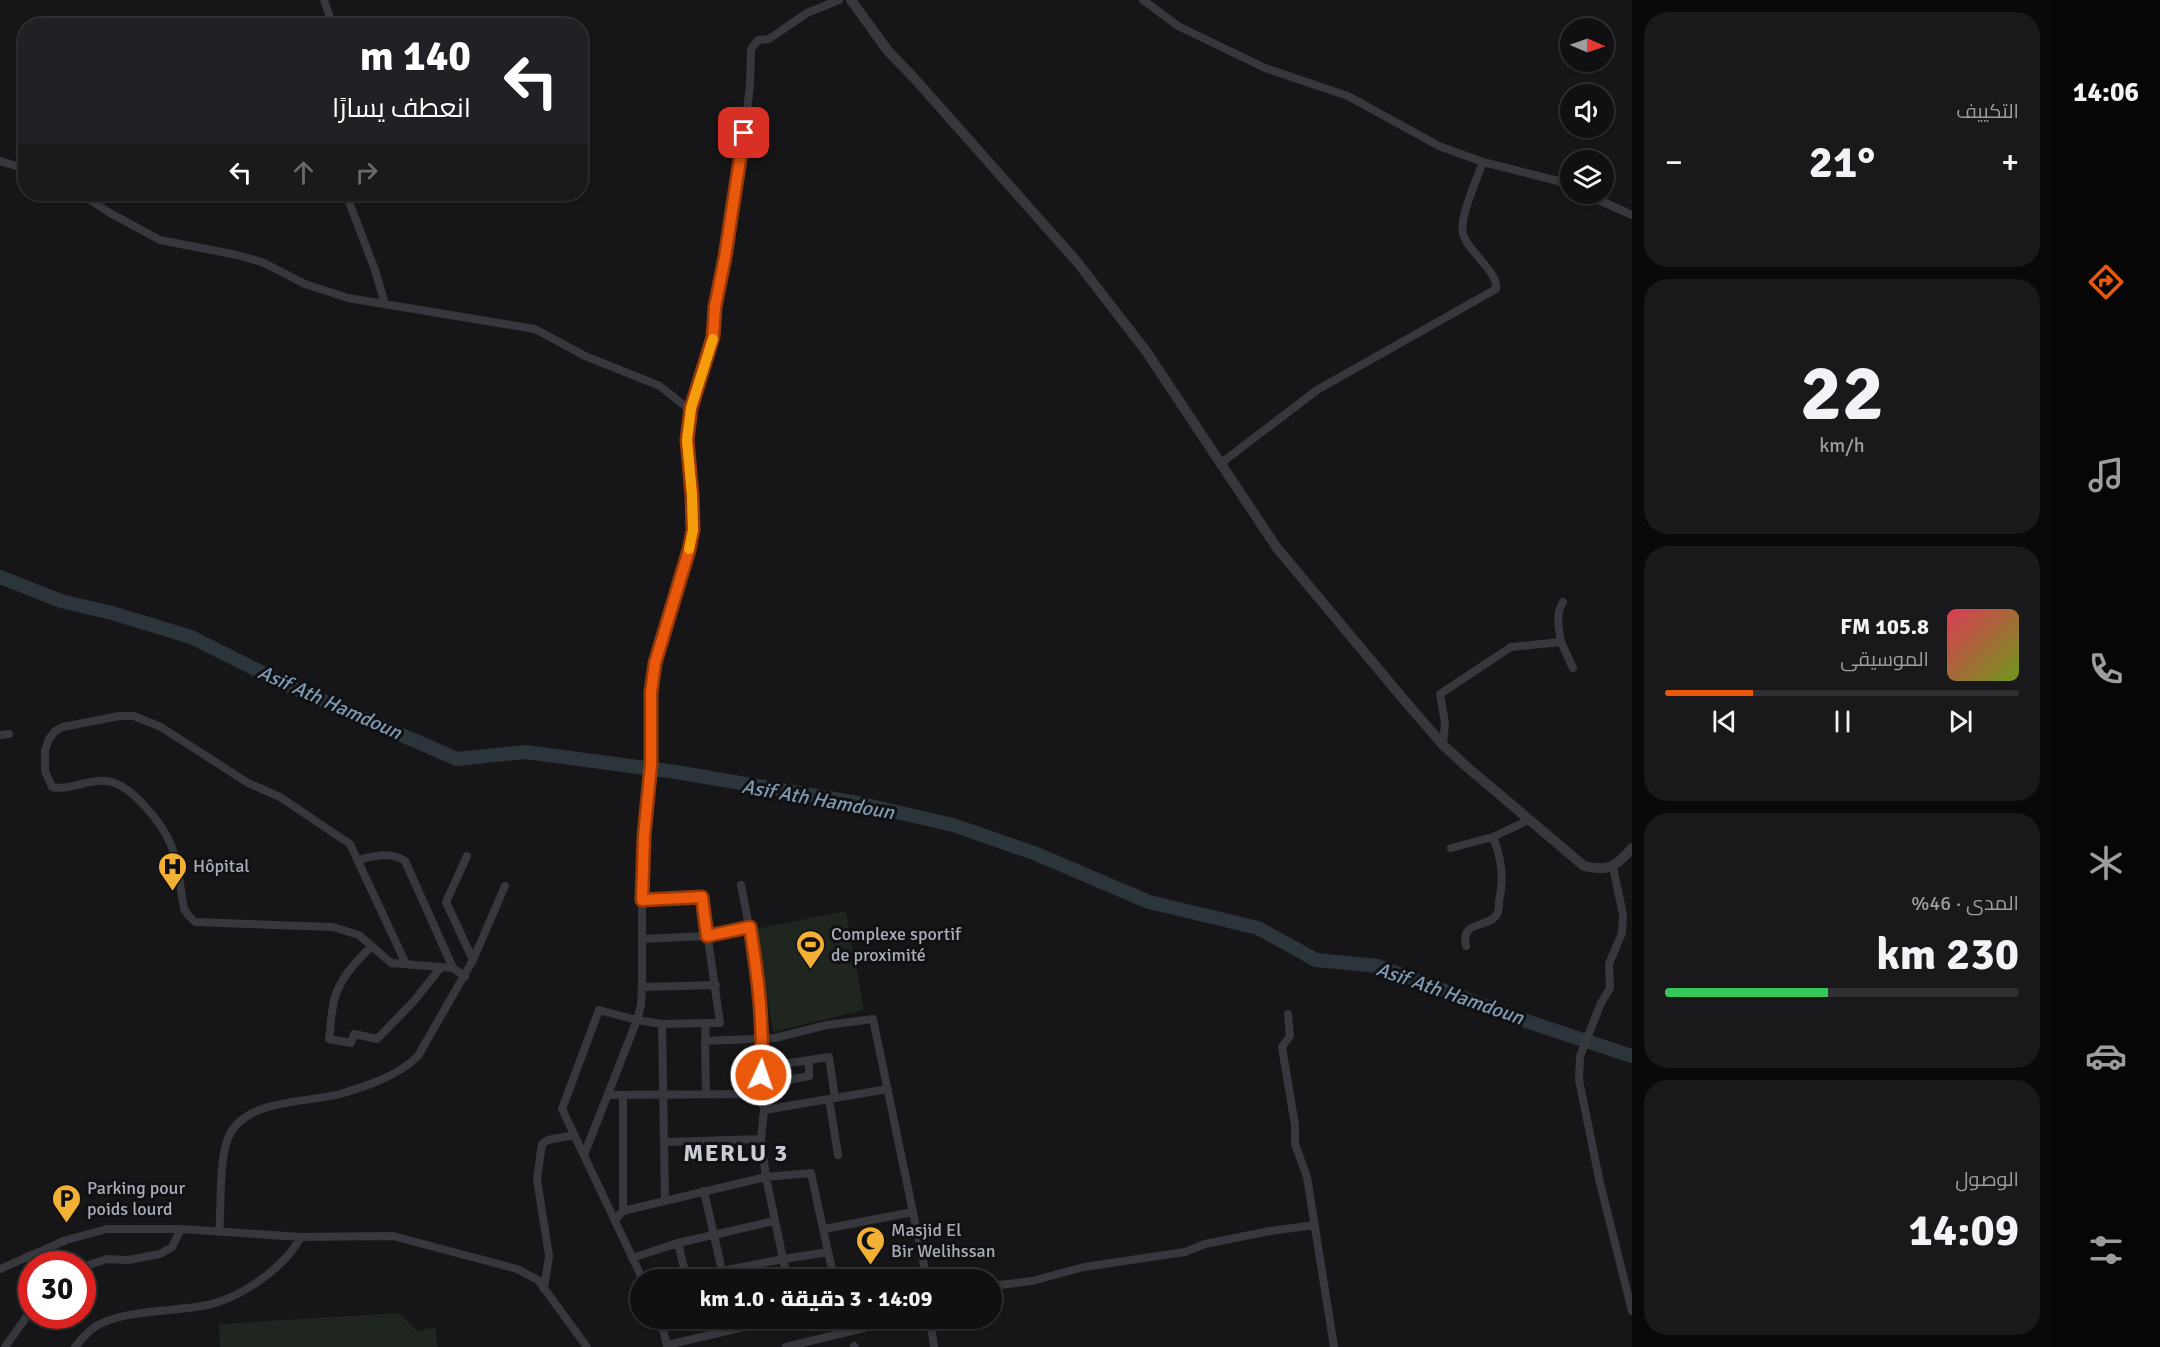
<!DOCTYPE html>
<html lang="ar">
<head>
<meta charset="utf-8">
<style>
  :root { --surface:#101012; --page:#19191b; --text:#f1f3f6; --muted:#9c9d9f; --line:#303032; --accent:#ea580c }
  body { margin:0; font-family:Signika,Cairo,sans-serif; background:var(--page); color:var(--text); direction:rtl; height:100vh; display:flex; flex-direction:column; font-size:22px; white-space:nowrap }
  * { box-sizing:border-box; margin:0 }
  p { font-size:20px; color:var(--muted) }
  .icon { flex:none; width:33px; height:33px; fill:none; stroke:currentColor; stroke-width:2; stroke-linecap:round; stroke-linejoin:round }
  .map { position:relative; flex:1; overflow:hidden; direction:ltr }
  .details { display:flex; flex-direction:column; gap:12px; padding:12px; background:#09090a; width:420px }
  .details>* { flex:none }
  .top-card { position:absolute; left:18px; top:18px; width:570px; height:183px; border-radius:24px; box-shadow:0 2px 4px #0004,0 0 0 2px var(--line); direction:rtl; background:#202124; color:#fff; overflow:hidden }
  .needle { width:39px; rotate:92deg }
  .tools { position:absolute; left:1560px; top:18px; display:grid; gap:12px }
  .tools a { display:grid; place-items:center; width:54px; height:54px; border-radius:50%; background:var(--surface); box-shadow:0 2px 4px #0004,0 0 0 2px var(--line); font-size:30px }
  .speed { position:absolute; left:18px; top:1251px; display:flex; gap:12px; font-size:30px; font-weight:700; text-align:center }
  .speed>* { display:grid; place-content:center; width:78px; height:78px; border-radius:50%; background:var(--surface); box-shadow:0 2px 4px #0004,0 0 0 2px var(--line); line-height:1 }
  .speed .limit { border:9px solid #d22; background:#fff; color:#111 }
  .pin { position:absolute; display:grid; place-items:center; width:51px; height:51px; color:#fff; margin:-26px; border-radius:12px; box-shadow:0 3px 9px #0006 }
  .me { position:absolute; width:66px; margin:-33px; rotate:3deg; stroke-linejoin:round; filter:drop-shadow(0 0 4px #0008) }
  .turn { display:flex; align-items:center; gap:21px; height:126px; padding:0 18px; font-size:27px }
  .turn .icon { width:78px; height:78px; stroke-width:2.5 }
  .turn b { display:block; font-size:42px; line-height:51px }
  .lanes { display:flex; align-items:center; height:57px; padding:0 18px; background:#0003; justify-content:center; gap:30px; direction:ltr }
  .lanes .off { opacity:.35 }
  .big { font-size:45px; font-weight:800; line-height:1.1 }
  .details .tile { flex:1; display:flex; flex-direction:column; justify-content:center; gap:9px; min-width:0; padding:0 21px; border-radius:24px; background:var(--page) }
  .details .dial { align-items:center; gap:0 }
  .dial b { font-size:78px; line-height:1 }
  .song { display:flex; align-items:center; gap:18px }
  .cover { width:72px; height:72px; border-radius:9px; background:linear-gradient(135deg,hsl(350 70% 55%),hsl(80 70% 35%)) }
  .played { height:6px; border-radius:3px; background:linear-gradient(90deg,var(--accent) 25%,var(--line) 25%) }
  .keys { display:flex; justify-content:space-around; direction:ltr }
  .heat { display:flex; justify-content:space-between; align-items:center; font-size:33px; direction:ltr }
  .charge { height:9px; border-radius:4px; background:linear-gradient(90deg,#34c759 46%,var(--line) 0) }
  .trip { position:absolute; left:630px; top:1269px; width:372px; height:60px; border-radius:30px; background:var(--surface); box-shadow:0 2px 4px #0004,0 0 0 2px var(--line); font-weight:800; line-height:60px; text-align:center; direction:rtl }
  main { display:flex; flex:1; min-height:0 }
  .dock { display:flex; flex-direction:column; width:108px; justify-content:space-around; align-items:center; background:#060607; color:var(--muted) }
  .dock .icon { width:42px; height:42px }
  .dock .on { color:var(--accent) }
  .dock b { font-size:27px; color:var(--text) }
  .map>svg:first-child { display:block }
  .green { fill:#1e261f }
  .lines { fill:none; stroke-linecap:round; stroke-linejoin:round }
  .river { stroke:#2c353c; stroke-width:14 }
  .minor { stroke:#37383d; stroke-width:8 }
  .tertiary { stroke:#37383d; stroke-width:10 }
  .route-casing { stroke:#983908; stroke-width:15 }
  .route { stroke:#ea580c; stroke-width:10 }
  .slow { stroke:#f59e0b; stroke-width:10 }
  .labels { text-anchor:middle; stroke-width:6; stroke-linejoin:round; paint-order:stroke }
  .poi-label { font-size:18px; fill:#a8adb8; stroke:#111113; text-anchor:start }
  .water-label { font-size:20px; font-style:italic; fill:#7f9bb3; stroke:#111113 }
  .district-label { font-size:24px; font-weight:bold; letter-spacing:1.5px; fill:#c9ccd4; stroke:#111113 }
</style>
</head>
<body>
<main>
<nav class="dock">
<b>14:06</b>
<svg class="icon on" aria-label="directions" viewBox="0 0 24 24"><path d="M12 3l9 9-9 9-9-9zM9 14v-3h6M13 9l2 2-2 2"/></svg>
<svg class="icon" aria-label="music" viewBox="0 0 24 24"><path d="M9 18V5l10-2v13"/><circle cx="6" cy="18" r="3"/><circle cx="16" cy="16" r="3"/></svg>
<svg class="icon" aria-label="phone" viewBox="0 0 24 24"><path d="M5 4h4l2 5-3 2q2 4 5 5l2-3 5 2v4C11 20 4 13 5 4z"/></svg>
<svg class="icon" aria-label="climate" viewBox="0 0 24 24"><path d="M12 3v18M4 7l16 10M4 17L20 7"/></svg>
<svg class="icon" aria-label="car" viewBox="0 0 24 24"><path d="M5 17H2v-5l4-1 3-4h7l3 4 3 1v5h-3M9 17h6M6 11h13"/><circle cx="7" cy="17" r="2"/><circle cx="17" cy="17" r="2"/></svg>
<svg class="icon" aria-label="filters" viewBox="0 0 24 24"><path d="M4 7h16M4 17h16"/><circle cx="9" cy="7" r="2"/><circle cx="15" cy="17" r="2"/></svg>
</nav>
<section class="details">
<div class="tile"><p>التكييف</p>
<div class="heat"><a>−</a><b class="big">21°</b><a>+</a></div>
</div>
<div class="tile dial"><b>22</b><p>km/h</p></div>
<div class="tile">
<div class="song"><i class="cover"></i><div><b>105.8 FM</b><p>الموسيقى</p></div></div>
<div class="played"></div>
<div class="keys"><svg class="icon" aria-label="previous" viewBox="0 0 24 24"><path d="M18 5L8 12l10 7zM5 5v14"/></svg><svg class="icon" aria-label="pause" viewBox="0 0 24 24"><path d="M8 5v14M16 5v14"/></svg><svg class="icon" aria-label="next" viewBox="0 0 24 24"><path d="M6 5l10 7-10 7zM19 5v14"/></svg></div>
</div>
<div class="tile"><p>المدى · 46%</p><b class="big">230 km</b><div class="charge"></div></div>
<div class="tile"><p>الوصول</p><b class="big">14:09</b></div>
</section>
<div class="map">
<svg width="1632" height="1347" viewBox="0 0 1632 1347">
  <rect width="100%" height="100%" fill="#161618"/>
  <path class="green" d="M846 911 864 1010 773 1032 756 929Z
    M399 1313 417 1331 435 1327 438 1347H220L219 1324Z"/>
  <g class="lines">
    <path class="river" d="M0 577 61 601 112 613 191 637 289 686 457 759 525 752 676 772 858 803 953 825 1034 853 1149 902 1258 928 1316 960 1378 966 1523 1020 1632 1056"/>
    <path class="minor" d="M324 0 333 26
      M1143 0 1178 26 1265 68 1348 96 1439 146 1483 162 1558 181 1570 187
      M0 161 26 169
      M81 194 110 213 160 240 237 255 262 262 305 284 348 298 535 329 585 356 660 386 691 411
      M346 194 375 270 385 304
      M1585 194 1632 215
      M1220 464 1317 390 1496 289C1499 272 1468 252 1463 234 1459 217 1477 179 1483 162
      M1561 642C1559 627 1555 615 1563 602
      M0 735 9 734
      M1443 745 1445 723 1440 694 1511 647 1561 642 1573 668
      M1451 848 1493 837 1529 820
      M467 856 446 902 473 960
      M358 860C373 856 391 851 405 861L453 968 465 977
      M1613 867 1623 915 1622 933 1609 964 1610 988 1601 1003 1580 1056 1579 1080 1600 1183 1632 1311
      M741 885C751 935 760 985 763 1036 764 1061 758 1085 764 1110
      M642 900 702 897 720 1023H706L705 1041
      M642 939 707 936 750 927
      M1466 946C1460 918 1491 930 1498 912 1499 909 1499 906 1499 902 1504 879 1502 860 1493 837
      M371 947C357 960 341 977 335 997 331 1010 331 1026 329 1039L351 1043 354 1034 377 1039 414 1001 441 967
      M406 964 350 844 280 797 248 783 161 727 134 716H119L63 727 55 731 49 739 45 750V771L52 787C71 791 89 778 107 781 131 784 162 823 171 845 179 864 180 888 184 909L189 916 195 922 333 927 359 935 391 963 453 968
      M642 987 716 985
      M1288 1014 1290 1036 1282 1047 1295 1125V1144L1307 1177 1334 1347
      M706 1023 662 1024 637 1020 641 1005 642 987V859L651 764V692L655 663 689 550 693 530 692 495 687 440 691 408 713 337 715 307 725 257 746 120 750 85 751 49 758 40 769 39 807 13 839 0
      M662 1024 665 1201
      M809 1060V1076L783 1081V1064L829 1057 835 1098
      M706 1093 705 1041 775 1038 827 1025 873 1019 927 1280
      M608 1095 760 1094
      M829 1099 838 1155
      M665 1142 761 1139
      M584 1155 637 1020 599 1010 562 1109 643 1280
      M704 1191 722 1271 783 1259 766 1177 811 1173 828 1252
      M623 1211V1095
      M616 1219 623 1211 766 1177 761 1139 764 1110 888 1089
      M824 1229 913 1212
      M219 1232C222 1205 218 1160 229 1136 245 1099 306 1103 340 1094 367 1086 398 1076 418 1056L473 960 505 886
      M678 1243 687 1280
      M28 1256 33 1264
      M632 1258 678 1243 774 1221
      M82 1267 107 1259 128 1260 160 1254 172 1247 181 1229
      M746 1268 748 1280
      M0 1269 66 1240 107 1229H181L301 1237 393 1236 517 1269 538 1280 587 1347
      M788 1280 783 1259 828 1252 835 1280
      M992 1286 1032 1281 1084 1267 1185 1252 1205 1244 1270 1231 1315 1225
      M544 1289 549 1256 537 1179 542 1144 548 1140 574 1135
      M660 1318 667 1345
      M930 1318 934 1347
      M854 1346 855 1347
      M5 1347 32 1309
      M75 1347C82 1338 89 1330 98 1325 122 1311 173 1311 202 1306 239 1300 283 1269 301 1237
      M668 1347 667 1345 757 1324 793 1318
      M786 1347 905 1318"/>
    <path class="tertiary" d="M851 0 888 51 915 79 1078 263 1146 351 1277 548 1405 701 1443 745 1467 767 1584 866C1608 872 1616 867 1632 848"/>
  </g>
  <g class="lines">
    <defs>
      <path id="route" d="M744 133 725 257 715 307 713 337 691 408 687 440 692 495 693 530 689 550 655 663 651 692V764L644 836 642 900 702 897 707 936 750 927C758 977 764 1025 761 1075"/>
    </defs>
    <use href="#route" class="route-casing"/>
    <use href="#route" class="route"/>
    <path class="slow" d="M689 549 693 530 692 495 687 440 691 408 713 339"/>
  </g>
  <defs>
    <symbol id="hospital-pin" viewBox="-11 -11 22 30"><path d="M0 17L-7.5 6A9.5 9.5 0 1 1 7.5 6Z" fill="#f2b134" stroke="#111113"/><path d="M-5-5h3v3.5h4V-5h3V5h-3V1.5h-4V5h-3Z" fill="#111"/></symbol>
    <symbol id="stadium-pin" viewBox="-11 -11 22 30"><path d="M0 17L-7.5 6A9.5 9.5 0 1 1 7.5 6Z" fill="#f2b134" stroke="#111113"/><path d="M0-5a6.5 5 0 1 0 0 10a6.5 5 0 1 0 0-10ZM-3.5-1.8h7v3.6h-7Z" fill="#111"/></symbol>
    <symbol id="parking-pin" viewBox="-11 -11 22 30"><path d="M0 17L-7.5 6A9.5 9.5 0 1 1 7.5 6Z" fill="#f2b134" stroke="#111113"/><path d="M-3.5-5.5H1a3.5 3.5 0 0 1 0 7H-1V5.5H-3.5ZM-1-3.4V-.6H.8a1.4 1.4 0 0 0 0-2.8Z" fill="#111"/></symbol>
    <symbol id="mosque-pin" viewBox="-11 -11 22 30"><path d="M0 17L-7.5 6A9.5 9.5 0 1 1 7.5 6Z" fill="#f2b134" stroke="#111113"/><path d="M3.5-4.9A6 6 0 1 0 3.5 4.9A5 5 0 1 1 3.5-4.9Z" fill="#111"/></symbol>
  </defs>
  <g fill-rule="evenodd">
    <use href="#hospital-pin" x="156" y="850" width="33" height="45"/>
    <use href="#stadium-pin" x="794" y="928" width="33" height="45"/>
    <use href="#parking-pin" x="50" y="1182" width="33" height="45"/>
    <use href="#mosque-pin" x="854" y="1224" width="33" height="45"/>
  </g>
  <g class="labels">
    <g class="poi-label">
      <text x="193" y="872">Hôpital</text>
      <text x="831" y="940">Complexe sportif<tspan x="831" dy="21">de proximité</tspan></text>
      <text x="87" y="1194">Parking pour<tspan x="87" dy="21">poids lourd</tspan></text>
      <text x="891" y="1236">Masjid El<tspan x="891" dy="21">Bir Welihssan</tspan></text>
    </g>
    <g class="water-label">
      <text transform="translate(330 702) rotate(24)" y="7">Asif Ath Hamdoun</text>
      <text transform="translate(818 799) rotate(10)" y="7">Asif Ath Hamdoun</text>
      <text transform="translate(1450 993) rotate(19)" y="7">Asif Ath Hamdoun</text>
    </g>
    <g class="district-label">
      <text x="736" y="1161">MERLU 3</text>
    </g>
  </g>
</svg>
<div class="tools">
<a><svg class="needle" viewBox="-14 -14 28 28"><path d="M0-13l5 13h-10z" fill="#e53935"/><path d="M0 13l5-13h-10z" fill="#9c9d9f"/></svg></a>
<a><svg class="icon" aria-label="sound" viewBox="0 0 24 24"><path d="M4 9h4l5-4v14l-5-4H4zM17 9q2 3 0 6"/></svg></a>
<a><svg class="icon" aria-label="layers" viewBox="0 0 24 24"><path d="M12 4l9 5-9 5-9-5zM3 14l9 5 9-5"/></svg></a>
</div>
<div class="speed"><div class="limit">30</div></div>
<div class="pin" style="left:744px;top:133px;background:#d93025"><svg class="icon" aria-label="arrive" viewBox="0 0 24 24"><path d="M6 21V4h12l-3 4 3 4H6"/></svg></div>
<svg class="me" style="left:761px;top:1075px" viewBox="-20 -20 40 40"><circle r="17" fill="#ea580c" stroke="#fff" stroke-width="3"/><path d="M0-11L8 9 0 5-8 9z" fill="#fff"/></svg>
<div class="trip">14:09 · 3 دقيقة · 1.0 km</div>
<div class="top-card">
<div class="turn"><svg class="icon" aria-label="left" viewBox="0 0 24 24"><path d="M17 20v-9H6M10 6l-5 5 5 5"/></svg><div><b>140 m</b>انعطف يسارًا</div></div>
<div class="lanes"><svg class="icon" aria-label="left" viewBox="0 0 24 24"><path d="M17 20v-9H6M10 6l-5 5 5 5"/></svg><svg class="icon off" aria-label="ahead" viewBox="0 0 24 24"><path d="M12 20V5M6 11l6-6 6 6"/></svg><svg class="icon off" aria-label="right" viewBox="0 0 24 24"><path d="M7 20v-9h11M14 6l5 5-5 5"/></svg></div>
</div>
</div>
</main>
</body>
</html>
